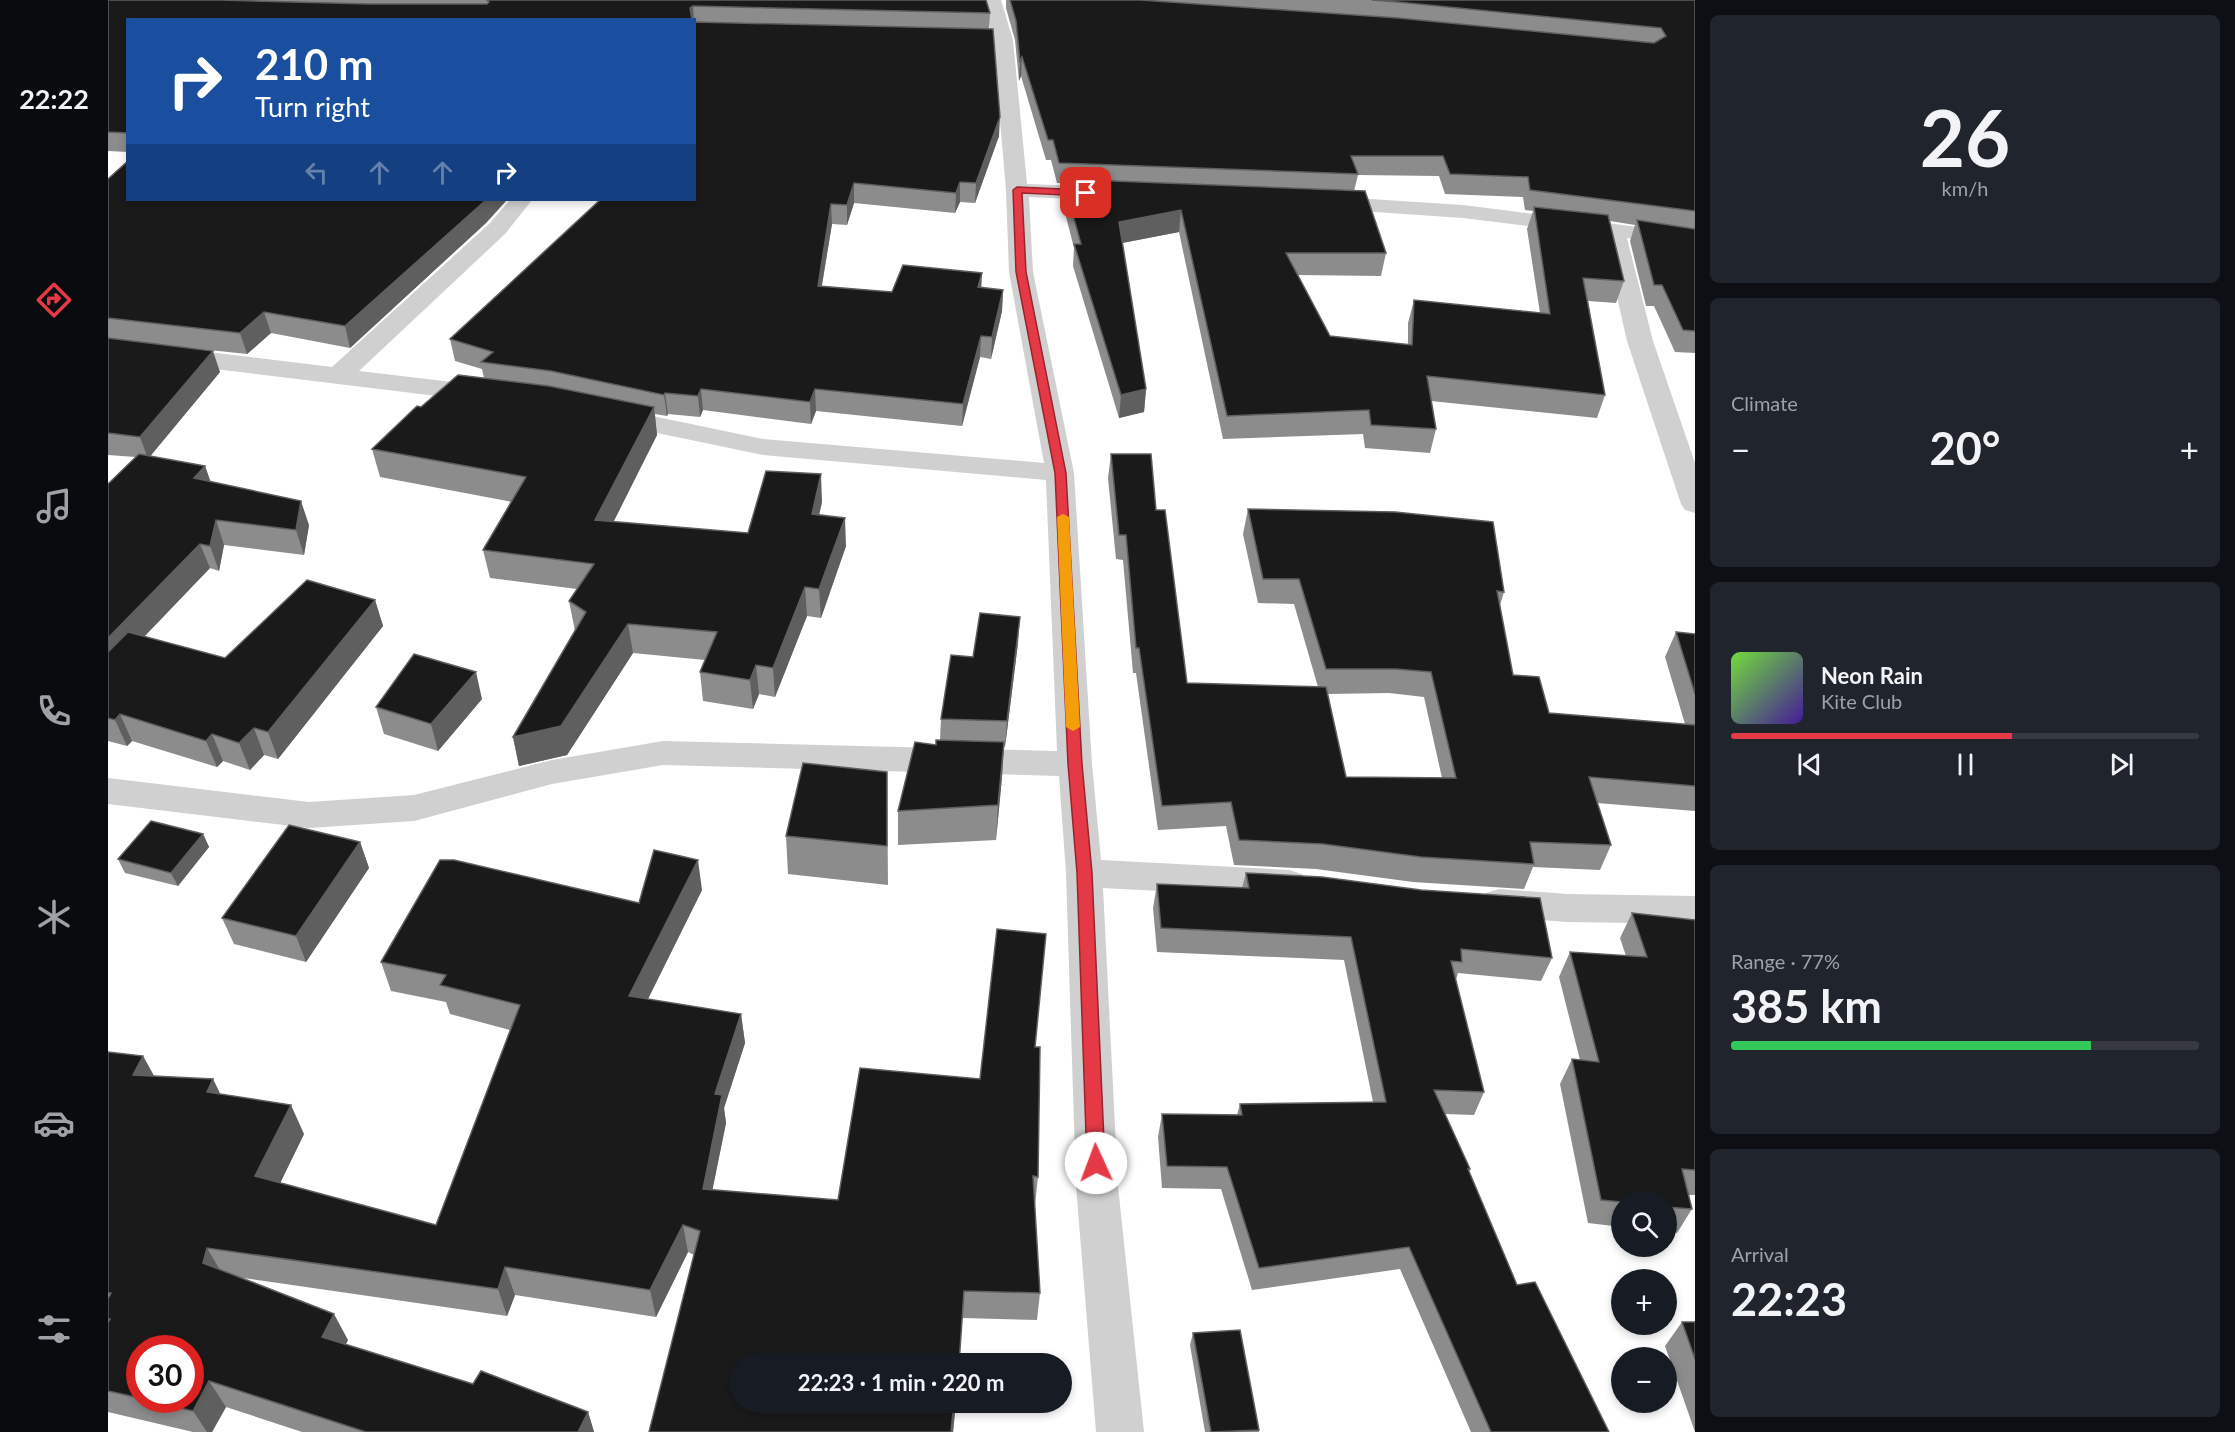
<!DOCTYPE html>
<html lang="en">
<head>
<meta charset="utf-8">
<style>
  :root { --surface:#171b24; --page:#20242c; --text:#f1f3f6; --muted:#9ea1a6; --line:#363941; --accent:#e63946 }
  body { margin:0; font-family:Lato,sans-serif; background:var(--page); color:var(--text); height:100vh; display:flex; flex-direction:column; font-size:22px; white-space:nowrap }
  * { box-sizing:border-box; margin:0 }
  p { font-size:20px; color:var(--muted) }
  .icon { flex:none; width:33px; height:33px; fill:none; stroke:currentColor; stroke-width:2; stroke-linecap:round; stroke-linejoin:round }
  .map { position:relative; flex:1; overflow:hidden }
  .details { display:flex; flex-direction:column; gap:15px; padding:15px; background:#0d0f14; width:540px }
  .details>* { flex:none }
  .hud { position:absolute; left:18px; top:18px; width:570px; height:183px; border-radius:0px; box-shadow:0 3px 9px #0003; background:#1a4fa0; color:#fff; overflow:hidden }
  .tools { position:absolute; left:1503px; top:1191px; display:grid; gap:12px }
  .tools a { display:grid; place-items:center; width:66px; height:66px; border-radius:50%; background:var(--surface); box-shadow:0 3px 9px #0003; font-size:30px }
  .speed { position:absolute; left:18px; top:1335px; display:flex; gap:12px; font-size:30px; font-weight:700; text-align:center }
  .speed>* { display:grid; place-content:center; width:78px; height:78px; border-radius:50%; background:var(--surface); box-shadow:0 3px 9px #0003; line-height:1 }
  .speed .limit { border:9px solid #d22; background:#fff; color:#111 }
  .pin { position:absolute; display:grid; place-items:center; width:51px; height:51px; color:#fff; margin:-26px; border-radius:12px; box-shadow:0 3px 9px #0006 }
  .me { position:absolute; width:66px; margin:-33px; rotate:358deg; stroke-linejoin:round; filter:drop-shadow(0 0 4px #0008) }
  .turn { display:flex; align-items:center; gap:21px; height:126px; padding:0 30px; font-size:27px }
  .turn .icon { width:78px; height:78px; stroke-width:2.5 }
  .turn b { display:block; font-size:42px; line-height:51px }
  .lanes { display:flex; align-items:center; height:57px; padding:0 30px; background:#0003; justify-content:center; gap:30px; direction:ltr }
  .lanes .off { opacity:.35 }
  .big { font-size:45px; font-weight:700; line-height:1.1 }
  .details .tile { flex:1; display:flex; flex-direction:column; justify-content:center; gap:9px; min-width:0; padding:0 21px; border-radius:9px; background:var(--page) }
  .details .dial { align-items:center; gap:0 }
  .dial b { font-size:78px; line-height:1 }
  .song { display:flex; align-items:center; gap:18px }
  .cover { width:72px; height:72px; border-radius:9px; background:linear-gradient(135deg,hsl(100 70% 55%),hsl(260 70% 35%)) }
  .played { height:6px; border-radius:3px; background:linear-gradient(90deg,var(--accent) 60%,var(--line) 60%) }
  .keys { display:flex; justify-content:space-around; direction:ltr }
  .heat { display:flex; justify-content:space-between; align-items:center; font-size:33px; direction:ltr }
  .charge { height:9px; border-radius:4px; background:linear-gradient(90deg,#34c759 77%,var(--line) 0) }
  .trip { position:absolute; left:622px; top:1353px; width:342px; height:60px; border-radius:30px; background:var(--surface); box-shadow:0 3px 9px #0003; font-weight:700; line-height:60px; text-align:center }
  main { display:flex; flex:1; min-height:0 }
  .tab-bar { display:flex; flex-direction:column; width:108px; justify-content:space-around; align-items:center; background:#090b0e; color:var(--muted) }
  .tab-bar .icon { width:42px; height:42px }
  .tab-bar .on { color:var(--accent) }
  .tab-bar b { font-size:27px; color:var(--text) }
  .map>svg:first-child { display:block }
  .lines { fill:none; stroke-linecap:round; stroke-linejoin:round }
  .minor { fill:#d0d0d0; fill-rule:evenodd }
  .wall { fill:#8c8c8c; fill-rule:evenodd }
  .shaded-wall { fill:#5f5f5f }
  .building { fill:#1a1a1a; stroke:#5f5f5f; stroke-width:1.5 }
  .route { fill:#e63946; stroke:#96252e; stroke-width:1.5 }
  .slow { fill:#f59e0b }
</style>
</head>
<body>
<main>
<nav class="tab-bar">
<b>22:22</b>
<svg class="icon on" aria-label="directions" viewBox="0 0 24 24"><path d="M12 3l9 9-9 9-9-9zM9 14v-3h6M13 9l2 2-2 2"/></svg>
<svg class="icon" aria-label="music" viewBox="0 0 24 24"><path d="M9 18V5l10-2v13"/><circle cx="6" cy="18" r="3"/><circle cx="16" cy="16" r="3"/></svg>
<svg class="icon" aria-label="phone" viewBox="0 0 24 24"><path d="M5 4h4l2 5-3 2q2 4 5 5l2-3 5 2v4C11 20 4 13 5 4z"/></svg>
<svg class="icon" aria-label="climate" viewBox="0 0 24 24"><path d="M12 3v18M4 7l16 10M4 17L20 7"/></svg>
<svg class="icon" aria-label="car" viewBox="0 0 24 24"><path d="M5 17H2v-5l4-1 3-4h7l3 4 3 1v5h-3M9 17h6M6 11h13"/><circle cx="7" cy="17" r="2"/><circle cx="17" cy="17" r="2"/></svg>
<svg class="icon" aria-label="filters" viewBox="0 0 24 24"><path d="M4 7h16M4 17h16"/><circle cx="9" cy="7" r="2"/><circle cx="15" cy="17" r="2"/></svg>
</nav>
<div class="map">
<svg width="1587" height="1432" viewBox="0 0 1587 1432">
  <rect width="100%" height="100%" fill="#fff"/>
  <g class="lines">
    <path class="minor" d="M875 0H893L905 40 919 184 1000 187 1008 189 1011 194 1008 199 1000 201 921 197 925 272 966 473 984 764 993 860 1181 870 1194 874 1199 884 1194 894 1181 898 995 888 1010 1186 1036 1432H988L968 1186 958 873 951 776 555 765 444 784 306 821 201 828 0 804V778L201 802 306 795 444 760 555 741 949 751 938 480 655 455 506 424 497 422 493 416 497 410 506 408 655 439 936 463 901 272 898 190 885 40Z
      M1216 196 1355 205 1587 234V248L1519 238 1545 341 1587 463V513L1577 510 1573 504 1519 341 1495 235 1355 218 1208 208 1205 203 1208 198Z
      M402 200H424L397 234 251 371 378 386 387 388 391 394 387 400 378 402 0 356V340L224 367 381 224Z
      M1391 889 1460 894 1587 896V924L1460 922 1391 917 1378 913 1373 903 1378 893Z"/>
  </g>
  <path class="wall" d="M0 0H878L882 13 881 29 891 136 867 203 852 202 847 213 746 203 739 225 724 224 714 286 784 292 873 288 895 290 894 311 883 359 872 357 854 426 708 411 703 424 595 410 592 417 560 414 559 416 547 414 549 435 505 522 640 533 714 502 711 514 738 546 713 618 699 616 667 697 651 694 645 709 595 701 592 672 597 660 525 653 459 755 411 766 405 737 467 631 461 601 469 589 382 578 375 550 404 502 272 477 264 449 313 407 376 378 374 369 347 361 342 339 586 200V20H20V152L0 151Z
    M898 0H1587V353L1567 352 1546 306H1538L1522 241 1527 225 1502 221 1516 281 1508 303 1480 301 1497 395 1489 418 1323 401 1328 429 1322 453 1257 448 1255 434 1115 439 1071 232 1014 243 1038 389 1036 412 1011 418 965 266 966 248 954 201 955 183H949L943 160H938L913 76 911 81 907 40 898 8ZM1250 175 1331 176 1337 194 1415 197 1417 210 1425 211 1419 229 1432 313 1306 300 1300 323V345L1222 336 1190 275 1273 276 1278 253 1246 191Z
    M0 179 379 222 242 348 163 333 139 354 73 347 112 372 42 456 97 466 102 481 201 525 196 555 116 545 111 571 102 568 36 637 117 658 267 600 275 626 170 759 156 755 142 770 115 761 109 767 24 741 19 746 0 741V484L28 457 0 455Z
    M1003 454 1048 510 1079 683 1210 687 1186 604 1150 603 1135 534 1140 509 1396 592 1392 605 1405 675 1441 713 1577 724 1557 657 1568 632 1587 634V811L1489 803 1503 845 1492 870 1425 867 1416 889 1305 882 1208 869 1126 865 1118 826 1050 830 1028 673H1025L1015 560 1008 559 1000 478ZM1281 693 1316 697 1334 778 1238 777 1220 694Z
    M910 643 897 747H896L894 777 888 840 790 845V811L828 745 832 740 833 719 865 657Z
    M374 699 330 751 276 734 268 707Z
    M779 772 780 885 680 874 678 836Z
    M95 834 101 847 70 886 17 873 10 859Z
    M252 842 261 868 198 962 126 944 114 918Z
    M1138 873 1444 958 1433 981 1350 973 1348 980 1376 1092 1366 1115 1337 1114 1362 1169 1361 1172 1409 1285 1501 1432H1363L1292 1269 1144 1290 1113 1189 1054 1188 1050 1137 1054 1114 1129 1115 1132 1104 1265 1102 1236 960 1049 952 1045 908 1049 884 1134 888Z
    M594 890 540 999 633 1014 637 1043 616 1108 618 1123 604 1190 730 1200 872 1079 927 1047 930 1177 927 1205H926L932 1293 929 1320 854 1318 633 1402H848L845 1432H541L586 1255 580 1252 548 1317 407 1295 399 1316 135 1278 240 1340 238 1344 365 1384 480 1412 486 1432H194L118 1407 104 1432H85L0 1412V1052L35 1056 46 1076 105 1079 112 1094 196 1134 172 1183 328 1225 402 1030 342 1014 338 1002 283 991 273 962ZM32 1348 82 1400H32Z
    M1524 913 1587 920V1195H1581L1584 1209 1569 1233 1558 1232V1202H1514V1227L1480 1223 1452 1084 1464 1059 1472 1060 1451 977 1462 952 1518 956 1512 938Z
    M1574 1322H1587V1432L1557 1346Z
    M1085 1333 1151 1430V1432H1097L1082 1345Z"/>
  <path class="shaded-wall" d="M585 6 586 20H583L582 8Z
    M914 57 913 76 911 81 912 62Z
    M892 117 891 136 867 203 868 183Z
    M852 182V202L847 213 848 193Z
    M746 183V203L739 225V205Z
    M378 200H399L379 222 242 348 237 326Z
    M723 204 724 224 710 307V286Z
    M1073 210 1071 232 1009 244 1011 222Z
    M874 273 873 294 870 287Z
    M895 290 894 311 883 359 884 337Z
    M156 312 163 333 139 354 132 333Z
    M873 336 872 357 854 426 855 404Z
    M105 351 112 372 40 459 32 437Z
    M593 389 595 410 592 417 590 396Z
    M707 389 708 411 703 424 702 402Z
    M1038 389 1036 412 1011 418 1013 395Z
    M557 393 560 414 559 416 556 395Z
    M546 407 549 435 492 549 487 520Z
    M97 466 106 491 86 478Z
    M713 474 714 502 705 542 704 514Z
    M193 501 201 525 196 555 188 530Z
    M737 518 738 546 713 618 711 589Z
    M108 520 116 545 111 571 102 546Z
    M92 544 102 568 5 669 0 659V638Z
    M697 587 699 616 667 697 665 668Z
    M267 600 275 626 170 759 160 732Z
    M912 617 910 643 897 747 899 721Z
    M520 624 525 653 459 755 411 766 405 737Z
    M648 665 651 694 645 709 642 680Z
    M368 672 374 699 330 751 323 724Z
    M12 714 24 741 19 746 7 720Z
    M146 728 156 755 142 770 131 743Z
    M104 734 115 761 109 767 98 741Z
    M896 742 894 777 888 840 890 805Z
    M95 834 101 847 70 886 63 873Z
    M252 842 261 868 198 962 188 936Z
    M590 860 594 890 527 1025 521 996Z
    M633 1014 637 1043 616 1108 618 1123 599 1217 595 1189 607 1094Z
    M35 1056 51 1085 25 1075Z
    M105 1079 119 1108 99 1092Z
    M183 1105 196 1134 162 1204 147 1176Z
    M575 1225 580 1252 548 1317 542 1290Z
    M99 1248 115 1275 95 1263Z
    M397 1267 407 1295 399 1316 390 1289Z
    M226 1314 240 1340 228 1363 214 1337Z
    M101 1381 118 1407 104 1432H99L85 1411Z
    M846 1402H848L845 1432H843Z
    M480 1412 486 1432H470Z"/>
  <path class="building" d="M0 0H113L261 4H379L381 2 379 0H878L882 13 585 6 582 8 584 20H20V133L0 132Z
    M902 0H1033L1290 18 1546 43 1558 36 1553 28 1290 2 1264 0H1587V211L1422 190 1420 177 1342 174 1335 156H1243L1250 174 951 163 945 140H940L914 57 912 62 908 21Z
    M586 22 885 29 892 117 868 183 852 182 848 193 746 183 739 205 723 204 710 286 784 292 795 265 874 273 870 287 895 290 884 337 873 336 855 404 707 389 702 402 593 389 590 396 557 393 556 395 443 371 373 362 385 352 342 339 492 200H586Z
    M20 161V200H378L237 326 156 312 132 333 0 318V179Z
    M955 179 1257 191 1278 253H1178L1222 336 1304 345 1306 300 1442 314 1426 207 1500 215 1516 281 1475 278 1497 395 1319 376 1328 429 1263 425 1261 410 1119 416 1073 210 1011 222 1038 389 1013 395 966 244H973Z
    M1529 220 1587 229V331L1575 330 1554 285H1546Z
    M0 338 105 351 32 437 0 433Z
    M350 375 441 386 546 407 487 520 640 533 658 471 713 474 704 514 737 518 711 589 697 587 665 668 648 665 642 680 592 672 609 632 520 624 453 726 405 737 478 612 461 601 486 564 375 550 418 477 264 449 309 406 313 407Z
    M31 454 97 466 86 478 193 501 188 530 108 520 102 546 92 544 0 638V484Z
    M1003 454H1043L1048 510H1057L1079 683 1218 687 1238 777 1348 778 1323 672 1288 669H1218L1191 579H1155L1140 509 1287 512 1385 522 1396 592 1389 591 1405 675 1431 677 1441 713 1587 725V786L1481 777 1503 845 1422 842 1426 864 1313 857 1215 844 1131 840 1123 802 1054 806 1031 648H1028L1018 535H1011Z
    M199 580 267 600 160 732 146 728 131 743 104 734 98 741 12 714 7 720 0 718V652L20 632 117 658Z
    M872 613 912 617 899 721 833 719 843 655 865 657Z
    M1568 632 1587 634V694Z
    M306 654 368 672 323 724 268 707Z
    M828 740 896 742 890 805 790 811 807 742 828 745Z
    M695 763 779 772V846L678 836Z
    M43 821 95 834 63 873 10 859Z
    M181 825 252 842 188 936 114 918Z
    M546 850 590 860 521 996 633 1014 607 1094 614 1095 595 1189 730 1200 752 1068 872 1079 889 929 938 934 927 1047H932L930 1177 925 1176 932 1293 856 1291 851 1364H633V1402H846L843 1432H541L592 1231 575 1225 542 1290 397 1267 390 1289 99 1248 95 1263 226 1314 214 1337 365 1384 373 1371 480 1412 470 1432H258L101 1381 85 1411 36 1400H82V1348H32V1398L0 1391V1323L2 1319H0V1299L3 1293H0V1052L35 1056 25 1075 105 1079 99 1092 183 1105 147 1176 328 1225 412 1005 332 985 338 975 273 962 332 860H346L531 903Z
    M1138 873 1214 877 1313 890 1432 898 1444 958 1353 949 1354 962 1343 961 1376 1092 1326 1090 1362 1169H1360L1409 1285 1427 1282 1501 1432H1383L1301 1247 1151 1268 1119 1167 1059 1166 1054 1114 1134 1115 1132 1104 1278 1102 1243 937 1053 928 1049 884 1141 888Z
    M1524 913 1587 920V1170L1574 1169 1584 1209 1558 1207V1202H1514L1493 1200 1464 1059 1491 1062 1462 952 1539 957Z
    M1574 1322H1587V1359Z
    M1132 1330 1151 1430 1103 1432 1085 1333Z"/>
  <path class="route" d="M909 187 978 190 983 193 978 196 914 193 918 272 958 473 974 764 984 873 997 1163 994 1169 988 1171 982 1169 979 1163 969 873 960 764 947 473 908 272 905 190Z"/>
  <path class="slow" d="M955 514 961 517 972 727 965 731 958 727 949 517Z"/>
</svg>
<div class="tools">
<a><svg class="icon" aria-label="search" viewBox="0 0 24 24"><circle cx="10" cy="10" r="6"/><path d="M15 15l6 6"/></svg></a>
<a>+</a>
<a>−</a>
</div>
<div class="speed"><div class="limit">30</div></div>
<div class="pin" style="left:978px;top:193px;background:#d93025"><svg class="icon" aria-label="arrive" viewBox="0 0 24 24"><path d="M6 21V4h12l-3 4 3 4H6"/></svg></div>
<svg class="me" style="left:988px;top:1163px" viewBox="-20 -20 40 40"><circle r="19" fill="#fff"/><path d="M0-13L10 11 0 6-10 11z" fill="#e63946"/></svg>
<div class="trip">22:23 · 1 min · 220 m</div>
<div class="hud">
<div class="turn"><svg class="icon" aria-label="right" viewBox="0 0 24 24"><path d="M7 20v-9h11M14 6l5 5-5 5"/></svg><div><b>210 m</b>Turn right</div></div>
<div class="lanes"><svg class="icon off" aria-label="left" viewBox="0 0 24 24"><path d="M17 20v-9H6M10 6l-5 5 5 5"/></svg><svg class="icon off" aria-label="ahead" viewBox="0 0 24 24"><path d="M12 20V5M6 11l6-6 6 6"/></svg><svg class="icon off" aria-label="ahead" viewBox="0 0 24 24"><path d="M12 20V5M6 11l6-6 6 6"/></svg><svg class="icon" aria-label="right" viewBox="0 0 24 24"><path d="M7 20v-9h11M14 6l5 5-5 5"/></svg></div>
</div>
</div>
<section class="details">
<div class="tile dial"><b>26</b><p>km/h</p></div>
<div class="tile"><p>Climate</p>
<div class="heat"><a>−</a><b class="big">20°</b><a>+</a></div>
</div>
<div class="tile">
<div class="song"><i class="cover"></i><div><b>Neon Rain</b><p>Kite Club</p></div></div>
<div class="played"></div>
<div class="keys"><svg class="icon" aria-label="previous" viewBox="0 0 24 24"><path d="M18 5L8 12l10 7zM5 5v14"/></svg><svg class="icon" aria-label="pause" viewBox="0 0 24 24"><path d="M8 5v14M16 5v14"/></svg><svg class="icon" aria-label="next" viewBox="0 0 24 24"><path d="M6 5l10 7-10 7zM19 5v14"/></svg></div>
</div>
<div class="tile"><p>Range · 77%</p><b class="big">385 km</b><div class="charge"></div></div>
<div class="tile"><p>Arrival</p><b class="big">22:23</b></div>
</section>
</main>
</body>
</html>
